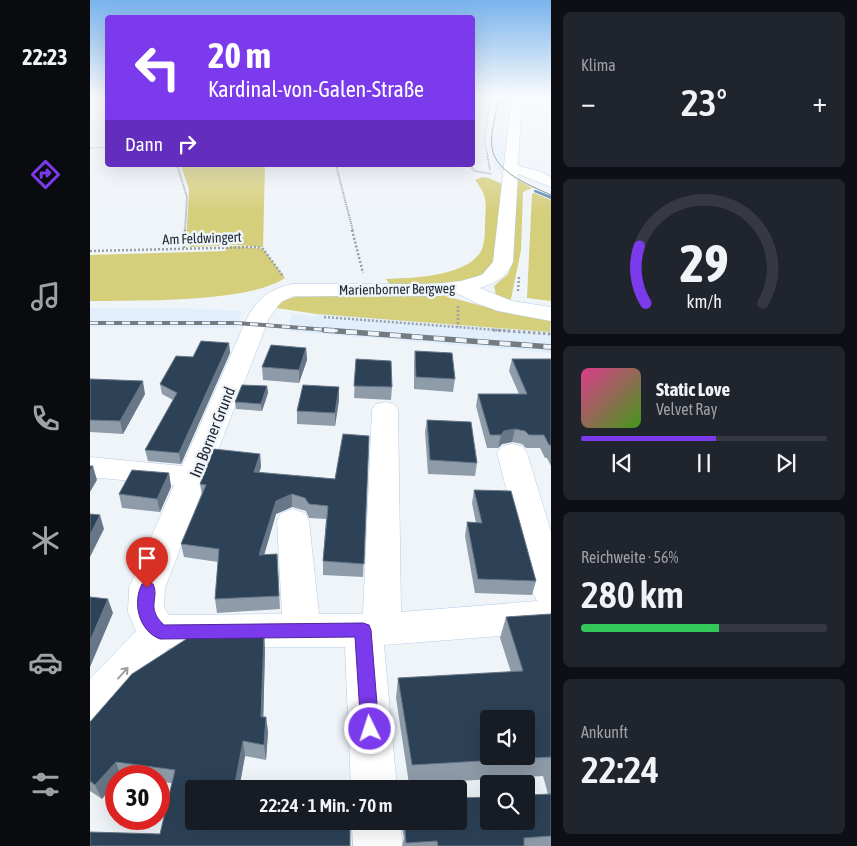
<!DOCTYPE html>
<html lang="de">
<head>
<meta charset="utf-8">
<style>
  :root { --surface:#171b24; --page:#20242c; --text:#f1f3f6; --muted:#9ea1a6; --line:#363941; --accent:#7c3aed }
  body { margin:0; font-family:"Asap Condensed",sans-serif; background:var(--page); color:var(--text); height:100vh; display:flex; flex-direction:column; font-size:19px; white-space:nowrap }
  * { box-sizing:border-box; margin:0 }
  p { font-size:16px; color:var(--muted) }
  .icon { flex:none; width:28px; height:28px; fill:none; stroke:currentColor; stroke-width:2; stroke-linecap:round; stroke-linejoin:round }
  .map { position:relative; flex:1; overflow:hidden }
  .details { display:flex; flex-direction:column; gap:12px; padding:12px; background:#0d0f14; width:306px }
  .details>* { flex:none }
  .top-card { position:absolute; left:15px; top:15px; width:370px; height:152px; border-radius:5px; box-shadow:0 5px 20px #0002; background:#7c3aed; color:#fff; overflow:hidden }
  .controls { position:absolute; left:390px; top:710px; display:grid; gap:10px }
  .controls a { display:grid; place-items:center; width:55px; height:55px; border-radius:5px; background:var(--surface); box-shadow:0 5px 20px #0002; font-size:25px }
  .speed { position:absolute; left:15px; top:765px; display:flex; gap:10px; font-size:25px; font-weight:700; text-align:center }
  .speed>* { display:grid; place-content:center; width:65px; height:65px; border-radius:50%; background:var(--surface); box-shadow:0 5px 20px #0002; line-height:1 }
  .speed .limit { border:8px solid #d22; background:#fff; color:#111 }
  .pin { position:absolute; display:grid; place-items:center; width:42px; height:42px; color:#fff; margin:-51px -21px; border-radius:50% 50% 50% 0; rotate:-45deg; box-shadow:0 0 5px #0007 }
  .pin .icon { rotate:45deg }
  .me { position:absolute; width:55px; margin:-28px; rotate:356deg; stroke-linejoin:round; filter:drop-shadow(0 0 4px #0008) }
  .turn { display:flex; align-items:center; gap:18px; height:105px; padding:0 20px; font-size:22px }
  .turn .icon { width:65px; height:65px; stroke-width:2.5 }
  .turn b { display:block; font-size:35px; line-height:42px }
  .then { display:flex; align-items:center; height:48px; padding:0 20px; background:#0003; gap:10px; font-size:19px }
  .big { font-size:38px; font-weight:600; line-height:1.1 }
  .details .card { flex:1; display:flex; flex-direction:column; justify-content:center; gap:8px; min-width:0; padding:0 18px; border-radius:8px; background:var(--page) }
  .details .dial { align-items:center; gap:0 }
  .dial svg { height:130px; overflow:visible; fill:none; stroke:var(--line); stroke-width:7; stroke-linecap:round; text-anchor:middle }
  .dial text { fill:var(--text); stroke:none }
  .song { display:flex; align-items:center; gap:15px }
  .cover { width:60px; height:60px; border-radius:8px; background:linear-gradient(135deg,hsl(330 70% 55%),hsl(100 70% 35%)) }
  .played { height:5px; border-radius:2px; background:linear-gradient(90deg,var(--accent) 55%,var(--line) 55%) }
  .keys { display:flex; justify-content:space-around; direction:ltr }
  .heat { display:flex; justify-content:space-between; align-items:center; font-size:28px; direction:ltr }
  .charge { height:8px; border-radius:4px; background:linear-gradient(90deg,#34c759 56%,var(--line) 0) }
  .trip { position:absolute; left:95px; top:780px; width:282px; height:50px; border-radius:5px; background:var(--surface); box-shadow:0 5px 20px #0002; font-weight:600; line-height:50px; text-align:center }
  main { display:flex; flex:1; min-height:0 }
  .menu { display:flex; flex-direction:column; width:90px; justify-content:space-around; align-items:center; background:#090b0e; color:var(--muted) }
  .menu .icon { width:35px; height:35px }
  .menu .selected { color:var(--accent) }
  .menu b { font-size:22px; color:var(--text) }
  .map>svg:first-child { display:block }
  .built { fill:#e1eefb }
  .green { fill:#d5ce7b }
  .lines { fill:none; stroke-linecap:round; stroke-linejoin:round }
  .stream { fill:#5989b8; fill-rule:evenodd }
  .minor-casing { stroke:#b3cce6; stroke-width:1 }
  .path-far3 { stroke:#99a0a7; stroke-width:1; stroke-dasharray:1 1; stroke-linecap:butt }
  .path-far2 { stroke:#99a0a7; stroke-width:2; stroke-dasharray:1 1; stroke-linecap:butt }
  .path-far1 { stroke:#99a0a7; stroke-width:2.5; stroke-dasharray:2 2; stroke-linecap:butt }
  .path { stroke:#99a0a7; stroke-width:3; stroke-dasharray:2.5 2.5; stroke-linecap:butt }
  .minor { fill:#fff; fill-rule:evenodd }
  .tram { stroke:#737b83; stroke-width:1 }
  .rail-far1-casing { stroke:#737b83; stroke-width:4 }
  .rail-casing { stroke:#737b83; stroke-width:5.5 }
  .rail-far1 { stroke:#eff4f9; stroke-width:2.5; stroke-dasharray:8; stroke-linecap:butt }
  .rail { stroke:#eff4f9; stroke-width:4; stroke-dasharray:11; stroke-linecap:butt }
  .wall { fill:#8e9ba8 }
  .shaded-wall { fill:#677788 }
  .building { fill:#2d4257; stroke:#677788; fill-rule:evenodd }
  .oneway { stroke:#9a9ea3 }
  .route { fill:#7c3aed; stroke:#51269a }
  .labels { text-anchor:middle; stroke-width:5; stroke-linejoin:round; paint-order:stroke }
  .far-street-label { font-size:14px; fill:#1f2832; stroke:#eff4f9 }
  .street-label { font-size:16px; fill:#1f2832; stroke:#eff4f9 }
</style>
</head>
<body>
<main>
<nav class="menu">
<b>22:23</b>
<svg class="icon selected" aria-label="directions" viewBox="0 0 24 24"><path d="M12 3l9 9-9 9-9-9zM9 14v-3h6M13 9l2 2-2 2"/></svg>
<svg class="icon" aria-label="music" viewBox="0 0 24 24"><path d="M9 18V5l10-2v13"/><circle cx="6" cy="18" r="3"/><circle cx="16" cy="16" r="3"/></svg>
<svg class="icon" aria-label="phone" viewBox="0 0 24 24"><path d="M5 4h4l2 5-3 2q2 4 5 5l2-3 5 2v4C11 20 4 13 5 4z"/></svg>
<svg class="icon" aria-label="climate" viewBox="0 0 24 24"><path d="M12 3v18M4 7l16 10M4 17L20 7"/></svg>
<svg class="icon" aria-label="car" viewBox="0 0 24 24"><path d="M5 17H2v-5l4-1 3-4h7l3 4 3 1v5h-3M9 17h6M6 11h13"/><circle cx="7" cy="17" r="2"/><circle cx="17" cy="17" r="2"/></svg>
<svg class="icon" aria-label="filters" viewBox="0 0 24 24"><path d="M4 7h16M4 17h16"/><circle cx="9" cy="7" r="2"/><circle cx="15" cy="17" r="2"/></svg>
</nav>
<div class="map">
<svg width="461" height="846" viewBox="0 0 461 846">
  <rect width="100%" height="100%" fill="#eff4f9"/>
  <path class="built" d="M407 95H417L412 147 414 150H417L415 173 405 168 399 148Z
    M0 308H88L152 311 146 328 0 327Z
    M202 314 226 317 227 314 459 332V328H461V353L197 331Z"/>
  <path class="green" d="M91 165H175L173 247 144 245 101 247 96 245 99 190Z
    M392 177 399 178 412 184 407 257 395 273 376 281 356 285 301 286 296 279C321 278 380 277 392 249 395 241 395 232 395 223 396 202 398 197 385 180Z
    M426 179 442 188 433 192 431 250 421 299 415 301 406 295 404 286 418 274 420 269Z
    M444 193 461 200V301L437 298 442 194Z
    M144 246 173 249 195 278C158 303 47 300 0 301V255L136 251 135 247Z
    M348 294 418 313 461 320 460 332 227 314 186 308 194 300 205 297Z"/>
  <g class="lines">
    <path class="stream" d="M444 190H446L461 196V199L444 192Z"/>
    <defs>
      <path id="minor" d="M422 95H432L428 166 446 170 461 177V187L428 174 423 262C416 278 405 283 390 288L422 301 461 307V321L408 311 386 303 369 294 345 296H204L191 302 179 318 75 588 74 607 79 615 192 614 187 521 191 513 203 509 215 513 219 521 229 614H273L282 410 286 404 295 402 304 404 308 410 311 612 447 601 443 593 407 453 412 446 422 444 432 446 437 453 461 532V632L294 645 307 789H261L255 647 79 648 15 723 0 729V679L46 631 38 612 39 588 84 485 0 477V457L92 466 157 318C168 298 180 289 202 284H345L371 281 392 275 403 262Z
        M262 821H310L313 846H263Z"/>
    </defs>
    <use href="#minor" class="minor-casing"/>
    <path class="path-far3" d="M0 148 18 147
      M397 154 394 137 402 95"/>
    <path class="path-far2" d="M397 153 400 170
      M87 165 97 197 95 231
      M246 165 263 231
      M379 165 385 171 402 174"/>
    <path class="path-far1" d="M262 230 273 273
      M94 248 95 230
      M0 251 167 247 173 249 193 276
      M428 291 429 277
      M368 306V327
      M234 317 420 331"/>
    <path class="path" d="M403 330 461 334"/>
    <use href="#minor" class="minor"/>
    <path class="tram" d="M410 95C407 112 398 136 403 152 410 175 442 186 461 195"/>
    <defs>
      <path id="rail-far1" d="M0 323H147L250 331"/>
      <path id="rail" d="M234 330 461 347"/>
    </defs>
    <use href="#rail-far1" class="rail-far1-casing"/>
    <use href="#rail" class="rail-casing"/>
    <use href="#rail-far1" class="rail-far1"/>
    <use href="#rail" class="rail"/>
  </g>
  <path class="wall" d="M139 343 140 353 91 464 58 461 55 450 83 400 72 394 70 384 103 357Z
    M216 348 217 360 209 383 173 380 172 367Z
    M325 351 365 379 363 392 324 389V363Z
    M266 359 302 387 301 400 264 398Z
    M422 359H461V466L457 458H455L450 448H436L432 444 422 442 412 444 408 448H397L386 406 388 394H429L419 371Z
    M0 379 55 394 33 434 0 432Z
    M177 386 178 393 172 411 146 409 145 402Z
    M249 387V400L245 426 207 424V411Z
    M337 420 387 463 385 476 338 474 335 432Z
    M279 436 273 577 233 575V561L236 519 219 518 216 511 202 507 186 514 174 555 187 554 190 609 127 613 125 599 128 562 94 557 91 544 112 495 110 484 170 454 171 467 169 472 245 479Z
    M79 473 81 487 70 512 32 508 29 494Z
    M384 490 446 581 442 595 385 593 375 536 377 522 386 523 382 503Z
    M461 614V846H312L314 838 311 821H369L458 794 453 776 319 784 306 698 308 678 421 672 410 638 416 617Z
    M174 635 175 650 173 717H176L178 732 176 760 155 756 149 789H104L70 834 82 783 69 782V776H26L12 799 0 791V722Z"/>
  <path class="shaded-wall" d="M139 343 140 353 91 464 89 453Z
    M216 348 217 360 209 383V370Z
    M53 381 55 394 33 434 30 421Z
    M177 386 178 393 172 411 171 404Z
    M249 387V400L245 426V413Z
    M425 429 422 442 412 444 408 448 411 435 414 431Z
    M170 454 171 467 165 485 164 472Z
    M3 466 7 480 0 492V472Z
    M79 473 81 487 70 512 67 499Z
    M202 494V507L186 514 170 569 169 555 186 501Z
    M10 515 14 529 0 557V535Z
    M18 599 23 613 0 667V641Z
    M174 635 175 650 173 732 171 717Z
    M176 717 178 732 176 760 174 745Z
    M153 741 155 756 149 789H144Z
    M26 762 31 776H26V782L12 799 5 785Z"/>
  <path class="building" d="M111 341 139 343 89 453 55 450 87 393 70 384 86 356 103 357Z
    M181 345 216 348 209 370 172 367Z
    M325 351 362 353 365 379 326 377Z
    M266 359 301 361 302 387 264 386Z
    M422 359H461V445H459L454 435H439L435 431 425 429 414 431 411 435H400L388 394H437Z
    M0 379 53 381 30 421 0 420Z
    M152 385 177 386 171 404 145 402Z
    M213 385 249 387 245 413 207 411Z
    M337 420 381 422 387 463 340 460Z
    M253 434 279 436 274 564 233 561 238 506 219 504 215 498 202 494 186 501 169 555 187 554 189 596 125 599 129 549 91 544 116 485 110 484 124 449 170 454 164 472 245 479Z
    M0 466H3L0 472Z
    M42 470 79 473 67 499 29 494Z
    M384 490 421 491 446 581 388 579 377 522 392 523Z
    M0 514 10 515 0 535Z
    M0 597 18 599 0 641Z
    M461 614V757L322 765 308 678 433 671 416 617ZM399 719H436V756H399Z
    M174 635 171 717H176L174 745 153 741 144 789H104V821H260V846H0V832L70 834 85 770 26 762 5 785 0 781V722L42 674 98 638Z
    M461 794V836L434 838V846H348L347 841 316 843 315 830 318 828 317 821H369V798L399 797V821H436V795Z"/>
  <defs><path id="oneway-shaft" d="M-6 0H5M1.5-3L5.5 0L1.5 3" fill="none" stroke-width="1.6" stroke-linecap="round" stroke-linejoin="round" transform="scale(1.25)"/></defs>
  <use class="oneway" href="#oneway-shaft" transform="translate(33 673) rotate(-48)"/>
  <linearGradient id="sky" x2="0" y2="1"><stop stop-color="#79b3ec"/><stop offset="0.45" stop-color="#f8fafc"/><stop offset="1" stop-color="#f8fafc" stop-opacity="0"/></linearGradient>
  <rect width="461" height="213" fill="url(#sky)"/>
  <path class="route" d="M57 582 63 584C70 599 55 607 74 625L273 623 279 625 281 630 289 729 286 735 280 738 273 735 271 729 265 637 70 639C49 631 42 603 52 584Z"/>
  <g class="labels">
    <g class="far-street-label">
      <text transform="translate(112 238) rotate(-2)" y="5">Am Feldwingert</text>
      <text transform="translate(307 289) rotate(-1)" y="5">Marienborner Bergweg</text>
    </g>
    <g class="street-label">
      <text transform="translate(122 432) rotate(-68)" y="6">Im Borner Grund</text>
    </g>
  </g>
</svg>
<div class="controls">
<a><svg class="icon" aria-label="sound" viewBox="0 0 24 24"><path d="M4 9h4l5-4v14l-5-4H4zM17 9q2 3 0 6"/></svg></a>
<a><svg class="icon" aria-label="search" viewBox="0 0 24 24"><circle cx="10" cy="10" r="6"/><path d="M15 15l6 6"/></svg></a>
</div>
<div class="speed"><div class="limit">30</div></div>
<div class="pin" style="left:57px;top:588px;background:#d93025"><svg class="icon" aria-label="arrive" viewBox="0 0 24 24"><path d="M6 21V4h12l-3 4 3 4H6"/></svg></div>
<svg class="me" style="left:280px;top:729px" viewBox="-20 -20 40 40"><circle r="17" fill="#7c3aed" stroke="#fff" stroke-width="3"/><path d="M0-11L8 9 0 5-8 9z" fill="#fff"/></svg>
<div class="trip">22:24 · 1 Min. · 70 m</div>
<div class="top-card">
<div class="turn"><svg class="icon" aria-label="left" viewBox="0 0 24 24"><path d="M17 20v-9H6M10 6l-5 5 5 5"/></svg><div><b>20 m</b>Kardinal-von-Galen-Straße</div></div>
<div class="then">Dann<svg class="icon" aria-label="right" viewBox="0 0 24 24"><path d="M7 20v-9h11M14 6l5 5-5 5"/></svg></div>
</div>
</div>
<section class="details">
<div class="card"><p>Klima</p>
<div class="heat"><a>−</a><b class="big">23°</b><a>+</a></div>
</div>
<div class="card dial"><svg viewBox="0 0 100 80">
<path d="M14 69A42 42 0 1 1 86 69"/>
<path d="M14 69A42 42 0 0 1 10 34" stroke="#7c3aed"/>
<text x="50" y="56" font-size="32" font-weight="700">29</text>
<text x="50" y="72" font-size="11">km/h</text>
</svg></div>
<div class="card">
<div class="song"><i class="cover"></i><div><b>Static Love</b><p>Velvet Ray</p></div></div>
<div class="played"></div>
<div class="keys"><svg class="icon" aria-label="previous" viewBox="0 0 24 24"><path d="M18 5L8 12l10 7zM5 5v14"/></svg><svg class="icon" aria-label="pause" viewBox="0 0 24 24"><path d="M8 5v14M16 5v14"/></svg><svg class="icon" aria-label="next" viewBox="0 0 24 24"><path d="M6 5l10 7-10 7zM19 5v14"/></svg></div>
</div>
<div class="card"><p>Reichweite · 56%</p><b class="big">280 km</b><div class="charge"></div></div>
<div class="card"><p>Ankunft</p><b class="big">22:24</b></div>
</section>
</main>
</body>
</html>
